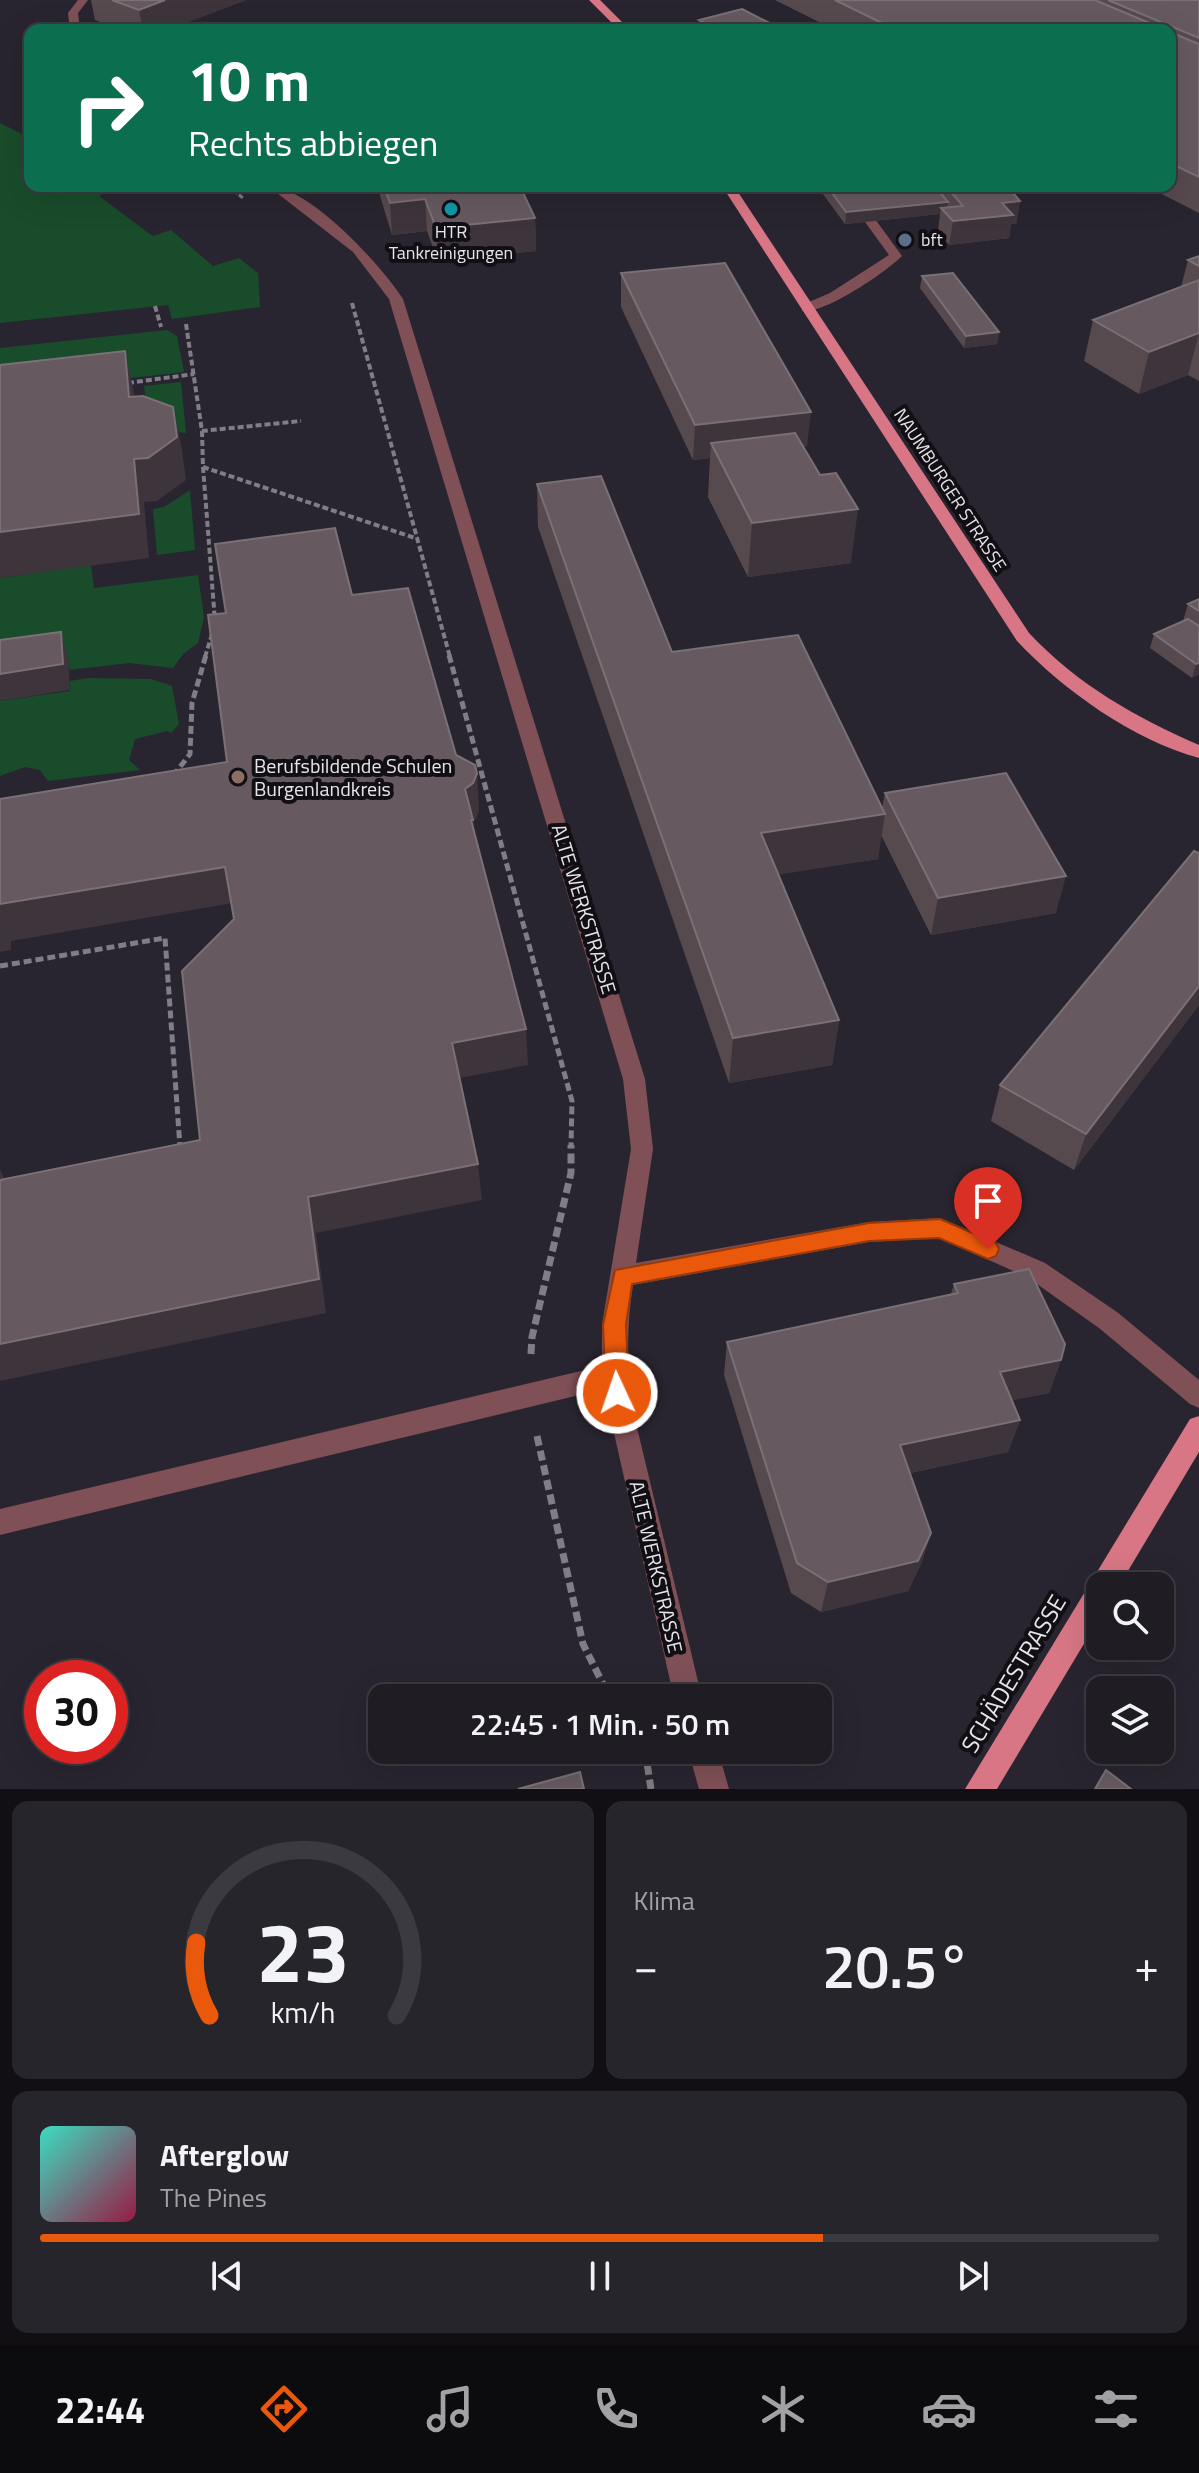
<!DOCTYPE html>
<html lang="de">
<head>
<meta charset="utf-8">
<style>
  :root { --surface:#1f1c24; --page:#27252c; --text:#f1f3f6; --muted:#a1a1a6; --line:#3c3a41; --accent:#ea580c }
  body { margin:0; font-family:"Titillium Web",sans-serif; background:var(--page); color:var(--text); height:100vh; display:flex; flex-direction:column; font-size:30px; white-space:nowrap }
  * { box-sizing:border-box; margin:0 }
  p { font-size:26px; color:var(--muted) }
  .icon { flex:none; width:44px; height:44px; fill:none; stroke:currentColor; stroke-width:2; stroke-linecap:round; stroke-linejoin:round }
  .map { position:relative; height:1789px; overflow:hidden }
  .details { display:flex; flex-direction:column; gap:12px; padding:12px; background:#110f14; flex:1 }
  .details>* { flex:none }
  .top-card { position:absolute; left:24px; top:24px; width:1152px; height:168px; border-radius:16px; box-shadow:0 8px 32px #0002,0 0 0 2px var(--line); background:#0b6e4f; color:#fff; overflow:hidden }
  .buttons { position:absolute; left:1086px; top:1572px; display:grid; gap:16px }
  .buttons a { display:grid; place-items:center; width:88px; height:88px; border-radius:16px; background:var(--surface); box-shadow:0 8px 32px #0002,0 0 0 2px var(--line); font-size:40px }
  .speed { position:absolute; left:24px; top:1660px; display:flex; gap:16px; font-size:40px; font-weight:700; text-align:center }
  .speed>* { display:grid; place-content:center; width:104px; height:104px; border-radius:50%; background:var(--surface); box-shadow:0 8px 32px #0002,0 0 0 2px var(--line); line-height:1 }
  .speed .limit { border:12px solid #d22; background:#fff; color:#111 }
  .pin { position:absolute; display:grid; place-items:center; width:68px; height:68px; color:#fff; margin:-82px -34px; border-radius:50% 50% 50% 0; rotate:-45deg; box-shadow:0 0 8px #0007 }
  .pin .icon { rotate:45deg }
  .me { position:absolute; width:88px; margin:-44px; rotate:357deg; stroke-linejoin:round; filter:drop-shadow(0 0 6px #0008) }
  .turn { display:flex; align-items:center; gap:28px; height:168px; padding:0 32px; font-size:36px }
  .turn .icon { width:104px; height:104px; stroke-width:2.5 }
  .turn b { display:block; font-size:56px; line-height:68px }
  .big { font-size:60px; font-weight:600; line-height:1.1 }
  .details .card { flex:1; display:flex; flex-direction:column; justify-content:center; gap:12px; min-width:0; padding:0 28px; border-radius:16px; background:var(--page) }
  .details .dial { align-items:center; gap:0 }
  .dial svg { height:208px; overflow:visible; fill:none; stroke:var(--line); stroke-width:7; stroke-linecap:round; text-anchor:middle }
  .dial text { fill:var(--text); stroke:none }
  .song { display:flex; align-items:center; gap:24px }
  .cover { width:96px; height:96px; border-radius:12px; background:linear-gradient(135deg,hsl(170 70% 55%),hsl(340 70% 35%)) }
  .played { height:8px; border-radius:4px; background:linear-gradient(90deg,var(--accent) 70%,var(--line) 70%) }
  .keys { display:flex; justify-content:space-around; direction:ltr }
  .heat { display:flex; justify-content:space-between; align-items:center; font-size:44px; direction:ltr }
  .details .tiles { flex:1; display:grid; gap:12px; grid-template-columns:1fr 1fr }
  .card:last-child { grid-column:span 2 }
  .trip { position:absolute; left:368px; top:1684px; width:464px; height:80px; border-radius:16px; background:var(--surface); box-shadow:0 8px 32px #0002,0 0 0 2px var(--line); font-weight:600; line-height:80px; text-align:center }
  .tabs { display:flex; height:128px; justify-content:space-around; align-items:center; background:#0c0b0e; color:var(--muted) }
  .tabs .icon { width:56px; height:56px }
  .tabs .current { color:var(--accent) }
  .tabs b { font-size:36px; color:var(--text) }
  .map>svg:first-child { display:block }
  .green { fill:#194c2b }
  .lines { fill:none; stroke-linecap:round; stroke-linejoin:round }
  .path-far3 { stroke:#817d86; stroke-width:3; stroke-dasharray:5 2; stroke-linecap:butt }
  .path-far2 { stroke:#817d86; stroke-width:4; stroke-dasharray:6 3; stroke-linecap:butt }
  .path-far1 { stroke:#817d86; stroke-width:5; stroke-dasharray:8 4; stroke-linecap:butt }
  .path { stroke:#817d86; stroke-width:7; stroke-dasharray:10 5; stroke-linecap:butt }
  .minor { fill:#805057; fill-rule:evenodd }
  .major { fill:#d87685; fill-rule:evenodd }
  .wall { fill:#574a4f }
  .shaded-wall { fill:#3e343b }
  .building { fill:#665a60; stroke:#7a7075; stroke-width:2 }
  .route { fill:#ea580c; stroke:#983908; stroke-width:2 }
  .culture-dot { fill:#0f9aa8; stroke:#110f14; stroke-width:3 }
  .service-dot { fill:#5c6f8a; stroke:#110f14; stroke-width:3 }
  .education-dot { fill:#8d6e63; stroke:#110f14; stroke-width:3 }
  .labels { text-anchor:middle; stroke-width:8; stroke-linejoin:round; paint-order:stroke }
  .far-poi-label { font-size:18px; fill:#e7e4eb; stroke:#110f14 }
  .far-street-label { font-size:18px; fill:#e7e4eb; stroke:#110f14 }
  .poi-label { font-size:20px; fill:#e7e4eb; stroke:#110f14; text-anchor:start }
  .street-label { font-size:20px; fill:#e7e4eb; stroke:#110f14 }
  .near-street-label { font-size:24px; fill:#e7e4eb; stroke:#110f14 }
</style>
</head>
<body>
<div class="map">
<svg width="1199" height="1789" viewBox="0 0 1199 1789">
  <rect width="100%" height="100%" fill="#292530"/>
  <path class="green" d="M0 123 30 138V186H112L115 188 99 196 147 232 153 236 171 230 213 266 239 258 258 273 260 307 172 319 168 305 0 323Z
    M167 330 177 336 184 372 0 393V348Z
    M181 382 186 433 150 429 144 386Z
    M190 490 195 550 157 555 153 509 164 507Z
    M91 565 94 588 198 575 204 618 198 643 183 654 173 668 129 663 69 670 68 658 0 668V578Z
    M88 678 151 679 172 686 179 724 171 733 167 731 135 739 129 760 140 770 48 781 40 770 25 767 0 776V701L70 691V681Z"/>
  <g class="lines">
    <path class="path-far3" d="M228 186 243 198"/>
    <path class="path-far2" d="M352 303 450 657
      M155 306 161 327
      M186 324 202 431 301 421
      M128 383 194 374
      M202 431 203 467 418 539
      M203 467 215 621
      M205 657 213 631"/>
    <path class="path-far1" d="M449 655 572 1101 571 1147
      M173 776 190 754 192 703 206 655
      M0 966 165 938 180 1147"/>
    <path class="path" d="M180 1145V1150
      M531 1354 532 1337 571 1173V1145
      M537 1436 583 1644 604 1686 614 1698
      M645 1750 651 1789"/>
    <path class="minor" d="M78 0H88L78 13 80 30H70L68 13Z
      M268 186C309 186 381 265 403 299L645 1079 653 1149 636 1263 869 1222 940 1218 1045 1263 1117 1312 1199 1380V1408L1190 1404 1099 1328 1027 1277 939 1238 869 1242 633 1285C626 1328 627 1368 633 1411L702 1698H674L604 1389 0 1535V1509L602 1366V1325L631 1149 623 1079 389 299 353 252Z
      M839 186H851L902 256C886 272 825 314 802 311V305L830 293 889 255Z
      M688 1750H718L729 1789H699Z"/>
    <path class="major" d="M589 0H600L630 30H619Z
      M722 186H734L1029 633C1078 685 1135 717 1199 745V758C1133 740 1063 690 1017 641Z
      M1199 1416V1452L1119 1586H1100V1617L997 1789H965L1190 1419Z"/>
  </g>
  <path class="wall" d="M91 0H246L167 30H121L95 20Z
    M775 0H1199V213L1146 186H1170V30H835Z
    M699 20 783 30H699Z
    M377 186H520L535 218 536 251 438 261 427 231 392 235Z
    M817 186H1007L1020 201 1016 224H1011L1009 238 949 245 938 231 940 214 845 224Z
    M1199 256V381L1188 375 1139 394 1084 361 1093 320 1181 287 1188 260Z
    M621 273 807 446 803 447 851 563 748 577 708 497 710 458 693 460 621 307Z
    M922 276 999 332 997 344 964 348 920 288Z
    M537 484 672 652 882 808 885 793 1056 913 931 935 881 835 878 859 778 874 839 1020 832 1065 729 1083 538 527Z
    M1199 599V674L1192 678 1150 648 1154 634 1183 621 1188 604Z
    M1199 853V1005L1074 1170 991 1121 1000 1085Z
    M954 1284 1061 1360 1049 1393 1012 1400 1020 1420 1008 1452 910 1473 931 1533 921 1564 908 1591 821 1612 791 1593 724 1375 727 1342 951 1294Z"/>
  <path class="shaded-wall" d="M165 0H246L167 30H143L139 10Z
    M425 199 427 231 392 235 390 203Z
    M1020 201 1016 224H1011L1009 238 949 245 953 221 1002 203Z
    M948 202 946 213 941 208 940 214 845 224 846 212Z
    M535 218 536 251 438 261 436 228Z
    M999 332 997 344 964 348 966 336Z
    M1199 333 1188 375 1139 394 1149 352Z
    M125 351 134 393 138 440 129 397Z
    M173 407 182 450 186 480 157 501 144 502 149 558 0 578V532L134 459Z
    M811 412 807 446 718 457 711 443 710 458 693 460 695 425Z
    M858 509 851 563 748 577 752 523Z
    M61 632 68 658 70 690 0 701V674Z
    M1199 663V674L1192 678 1196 664Z
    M477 774 479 811 476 819 474 821 476 856 465 789Z
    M885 814 878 859 757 878 761 833Z
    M225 867 233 903 11 941V950L0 952V904Z
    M1066 876 1056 913 931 935 938 898Z
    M1199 986V1005L1074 1170 1086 1134Z
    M839 1020 832 1065 729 1083 733 1038Z
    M526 1029 528 1065 455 1079 452 1043Z
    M478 1164 482 1200 316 1233 326 1313 0 1381V1344L308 1197Z
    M0 1169 14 1202 0 1184Z
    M1061 1360 1049 1393 989 1405 1000 1372Z
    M1020 1420 1008 1452 891 1477 900 1445Z
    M931 1533 921 1564 908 1591 821 1612 828 1582Z"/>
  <path class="building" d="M112 0H165L139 10Z
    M835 0H1095L1166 30H896Z
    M1108 0H1199V38Z
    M742 9 783 30H718L699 20Z
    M1170 32 1199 44V177L1170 163Z
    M384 186H520L535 218 436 228 425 199 390 203Z
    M827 186H935L948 202 846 212Z
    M946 186H1007L1020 201 1002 203 1013 215 953 221 941 208 963 206Z
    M1199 256V266L1188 260Z
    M725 263 811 412 695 425 621 273Z
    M953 273 999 332 966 336 922 276Z
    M1199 280V333L1149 352 1093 320Z
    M125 351 129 397 143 396 173 407 177 437 148 458 134 459 139 514 0 532V365Z
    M795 433 820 475 836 473 858 509 752 523 711 443Z
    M601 476 672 652 798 635 885 814 761 833 839 1020 733 1038 537 484Z
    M335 528 352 595 408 588 456 755 475 765 477 774 473 783 465 789 473 820H471L526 1029 452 1043 478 1164 308 1197 319 1279 0 1344V1180L200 1140 182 971 234 919 225 867 0 904V799L227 762 208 615 226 613 215 544Z
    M1199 599V611L1188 604Z
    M1188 619 1199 626V663L1196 664 1154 634Z
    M61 632 63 664 0 674V640Z
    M1006 773 1066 876 938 898 885 793Z
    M1194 851 1199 853V986L1086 1134 1000 1085Z
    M1029 1269 1065 1344 1061 1360 1000 1372 1020 1420 900 1445 931 1533 918 1561 828 1582 797 1563 727 1342 958 1293 954 1284Z
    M1106 1770 1131 1789H1095Z
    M580 1772 584 1789H518Z"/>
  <path class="route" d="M940 1219 996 1243 999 1249 996 1256 988 1259 939 1238 869 1241 632 1284 626 1325 629 1393 625 1400 617 1403 609 1400 606 1393 603 1325 615 1270 869 1223Z"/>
  <circle class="culture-dot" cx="451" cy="209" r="8"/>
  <circle class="service-dot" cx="905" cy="240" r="8"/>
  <circle class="education-dot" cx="238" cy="777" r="8"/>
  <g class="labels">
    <g class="far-poi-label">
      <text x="451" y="238">HTR<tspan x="451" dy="21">Tankreinigungen</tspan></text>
      <text x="921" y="246" text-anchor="start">bft</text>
    </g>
    <g class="far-street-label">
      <text transform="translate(950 490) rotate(57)" y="6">NAUMBURGER STRASSE</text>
    </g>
    <g class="poi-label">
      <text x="254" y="773">Berufsbildende Schulen<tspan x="254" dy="23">Burgenlandkreis</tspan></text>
    </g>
    <g class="street-label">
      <text transform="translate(584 909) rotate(73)" y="7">ALTE WERKSTRASSE</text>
      <text transform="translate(656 1567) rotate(77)" y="7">ALTE WERKSTRASSE</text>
    </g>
    <g class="near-street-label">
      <text transform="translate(1014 1674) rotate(-59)" y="8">SCHÄDESTRASSE</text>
    </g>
  </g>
</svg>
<div class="buttons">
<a><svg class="icon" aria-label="search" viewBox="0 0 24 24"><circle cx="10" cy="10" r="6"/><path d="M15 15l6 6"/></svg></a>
<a><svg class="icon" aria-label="layers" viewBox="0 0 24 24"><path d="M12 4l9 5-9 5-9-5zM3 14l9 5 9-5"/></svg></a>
</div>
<div class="speed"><div class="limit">30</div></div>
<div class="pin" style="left:988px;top:1249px;background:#d93025"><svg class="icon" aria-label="arrive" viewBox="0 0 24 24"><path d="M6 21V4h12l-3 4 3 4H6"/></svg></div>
<svg class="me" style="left:617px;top:1393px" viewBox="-20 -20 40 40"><circle r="17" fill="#ea580c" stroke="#fff" stroke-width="3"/><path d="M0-11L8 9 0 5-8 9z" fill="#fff"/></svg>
<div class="trip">22:45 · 1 Min. · 50 m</div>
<div class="top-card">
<div class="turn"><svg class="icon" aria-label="right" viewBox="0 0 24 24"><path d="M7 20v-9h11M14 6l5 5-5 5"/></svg><div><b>10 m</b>Rechts abbiegen</div></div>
</div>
</div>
<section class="details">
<div class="tiles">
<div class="card dial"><svg viewBox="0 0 100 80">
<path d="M14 69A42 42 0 1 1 86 69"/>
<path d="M14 69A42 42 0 0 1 9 41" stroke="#ea580c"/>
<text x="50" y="56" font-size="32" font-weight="700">23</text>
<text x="50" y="72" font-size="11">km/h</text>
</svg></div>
<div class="card"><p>Klima</p>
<div class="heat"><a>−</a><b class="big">20.5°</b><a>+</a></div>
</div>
<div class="card">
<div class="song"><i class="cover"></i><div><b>Afterglow</b><p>The Pines</p></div></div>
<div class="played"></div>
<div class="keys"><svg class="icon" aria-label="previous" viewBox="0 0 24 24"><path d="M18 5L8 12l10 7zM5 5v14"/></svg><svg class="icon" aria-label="pause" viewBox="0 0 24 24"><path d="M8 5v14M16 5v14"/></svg><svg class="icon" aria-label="next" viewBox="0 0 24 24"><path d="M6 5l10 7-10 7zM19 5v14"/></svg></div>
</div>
</div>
</section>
<nav class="tabs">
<b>22:44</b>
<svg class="icon current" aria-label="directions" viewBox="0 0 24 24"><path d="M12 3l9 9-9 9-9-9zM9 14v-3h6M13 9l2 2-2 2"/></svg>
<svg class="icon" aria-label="music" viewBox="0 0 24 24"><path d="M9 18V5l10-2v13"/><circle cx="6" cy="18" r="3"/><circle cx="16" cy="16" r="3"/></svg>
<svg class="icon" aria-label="phone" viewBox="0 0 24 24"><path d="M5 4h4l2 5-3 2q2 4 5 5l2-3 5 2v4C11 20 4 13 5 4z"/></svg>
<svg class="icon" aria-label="climate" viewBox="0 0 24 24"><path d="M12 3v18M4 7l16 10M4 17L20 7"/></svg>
<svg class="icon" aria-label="car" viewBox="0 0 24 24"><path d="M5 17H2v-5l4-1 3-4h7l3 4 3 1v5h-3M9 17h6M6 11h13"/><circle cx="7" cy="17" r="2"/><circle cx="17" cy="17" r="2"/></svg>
<svg class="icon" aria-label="filters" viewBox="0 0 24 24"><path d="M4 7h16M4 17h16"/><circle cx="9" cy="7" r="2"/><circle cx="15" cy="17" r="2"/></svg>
</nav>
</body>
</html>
